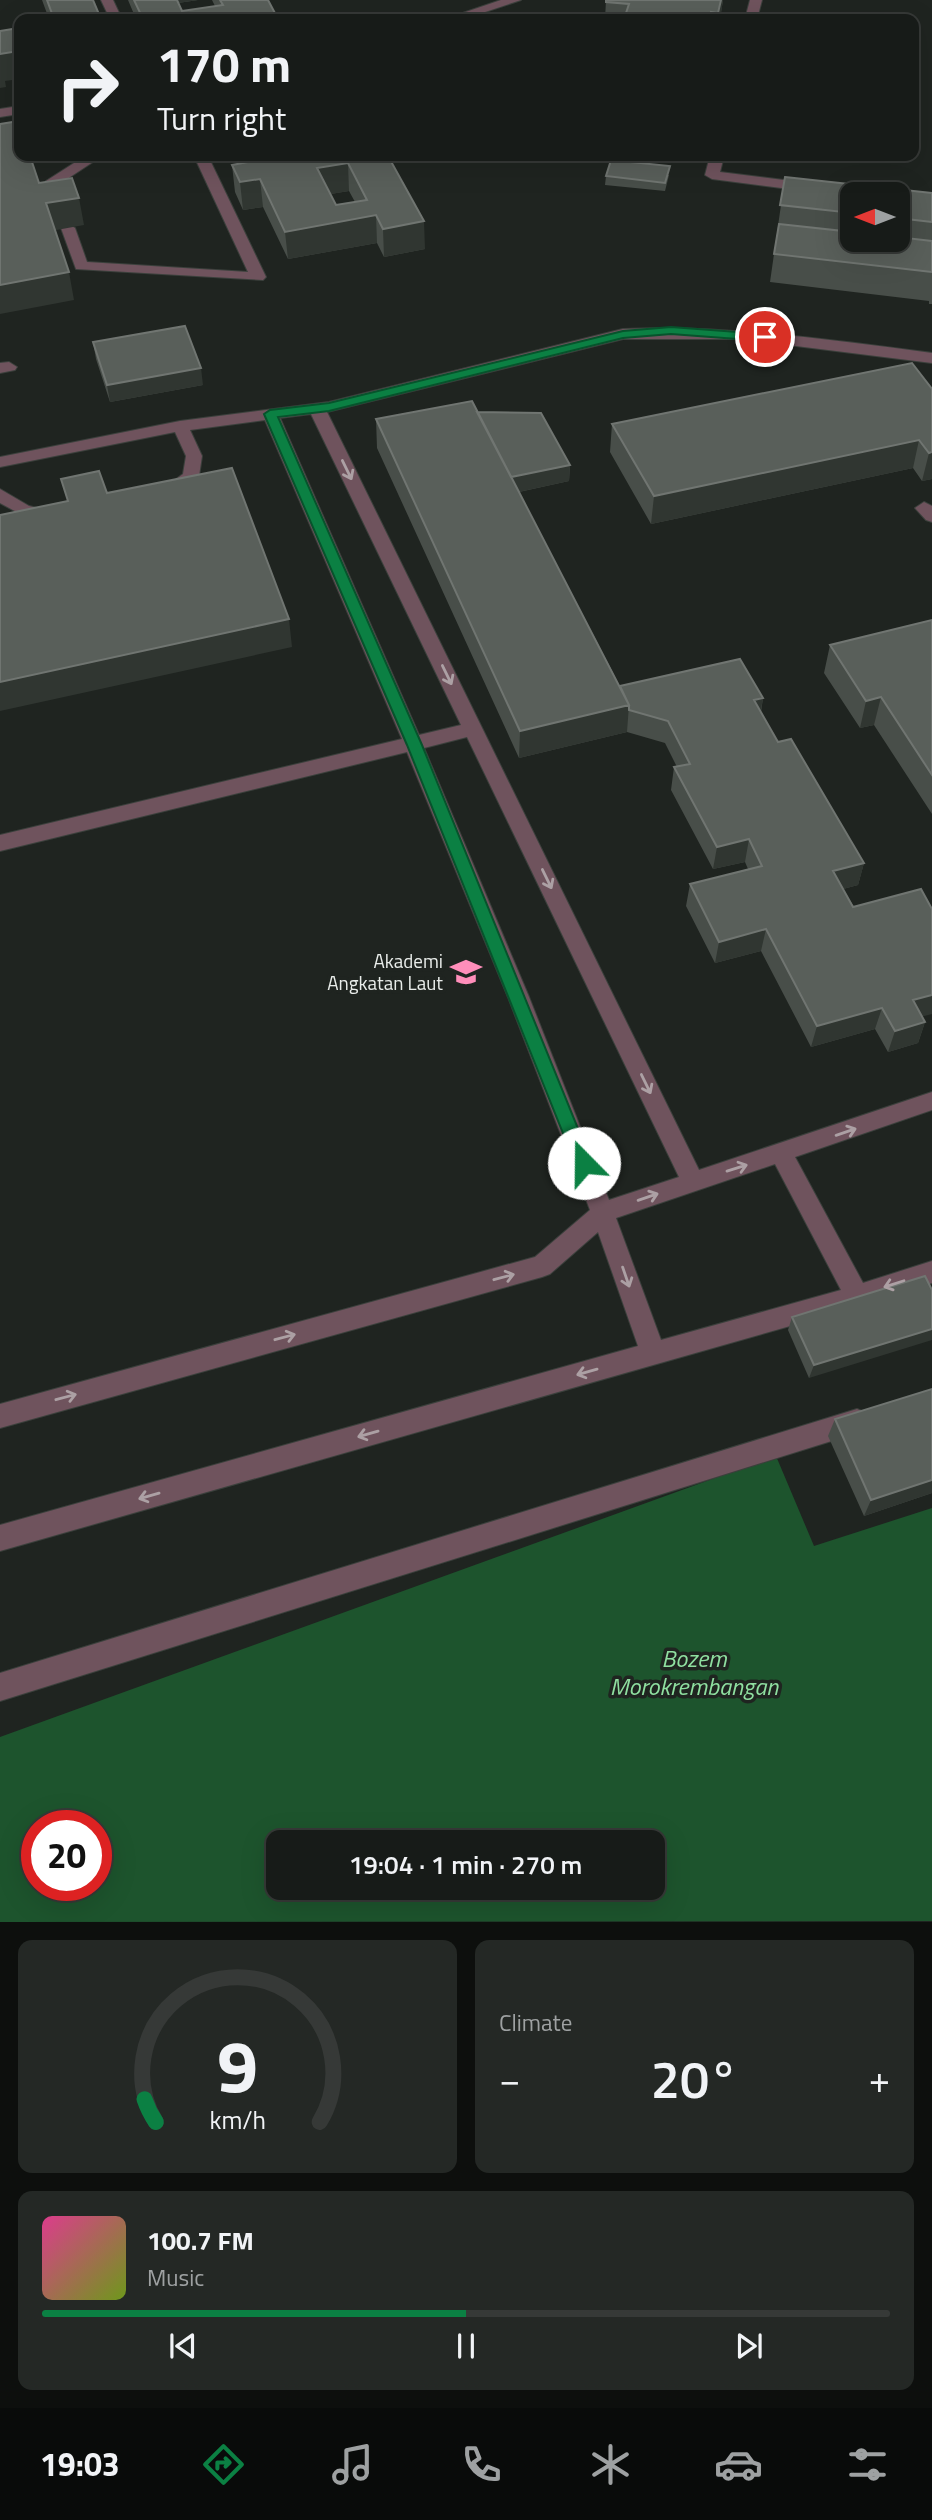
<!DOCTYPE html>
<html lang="en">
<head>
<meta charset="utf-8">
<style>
  :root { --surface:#171b18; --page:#242825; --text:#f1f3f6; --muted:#9ea1a2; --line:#363937; --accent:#0b8043 }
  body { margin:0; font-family:"Titillium Web",sans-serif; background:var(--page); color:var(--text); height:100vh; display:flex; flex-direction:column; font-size:26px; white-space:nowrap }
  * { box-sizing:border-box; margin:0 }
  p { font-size:23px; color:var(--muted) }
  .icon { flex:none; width:38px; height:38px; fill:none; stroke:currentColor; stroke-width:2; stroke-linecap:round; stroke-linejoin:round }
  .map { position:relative; height:1922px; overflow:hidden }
  .panel { display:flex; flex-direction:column; gap:18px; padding:18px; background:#0d0f0d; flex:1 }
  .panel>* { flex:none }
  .banner { position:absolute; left:14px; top:14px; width:905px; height:147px; border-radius:14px; box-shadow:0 7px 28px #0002,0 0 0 2px var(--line); background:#171b18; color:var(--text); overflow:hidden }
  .needle { width:46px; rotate:270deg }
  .tools { position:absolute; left:840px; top:182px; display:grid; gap:14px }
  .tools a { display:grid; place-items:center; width:70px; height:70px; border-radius:14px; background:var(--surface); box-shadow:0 7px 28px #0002,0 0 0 2px var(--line); font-size:35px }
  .speed { position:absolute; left:21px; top:1810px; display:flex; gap:14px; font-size:35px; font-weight:700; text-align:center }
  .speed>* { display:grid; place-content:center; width:91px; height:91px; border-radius:50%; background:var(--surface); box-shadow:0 7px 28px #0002,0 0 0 2px var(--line); line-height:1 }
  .speed .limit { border:10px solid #d22; background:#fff; color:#111 }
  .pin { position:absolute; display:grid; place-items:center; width:60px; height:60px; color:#fff; margin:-30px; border:4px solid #fff; border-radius:50%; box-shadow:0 2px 7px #0007 }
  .me { position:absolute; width:77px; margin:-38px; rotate:338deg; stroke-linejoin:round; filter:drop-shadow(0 0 5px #0008) }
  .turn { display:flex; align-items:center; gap:24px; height:147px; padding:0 28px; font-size:32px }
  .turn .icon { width:91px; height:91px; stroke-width:2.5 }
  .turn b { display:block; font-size:49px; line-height:60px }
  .big { font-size:52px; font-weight:600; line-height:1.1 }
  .panel .card { flex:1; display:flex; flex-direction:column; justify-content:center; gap:10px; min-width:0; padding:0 24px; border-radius:14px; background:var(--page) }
  .panel .dial { align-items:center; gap:0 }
  .dial svg { height:182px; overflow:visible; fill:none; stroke:var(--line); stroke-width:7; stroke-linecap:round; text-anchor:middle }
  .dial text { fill:var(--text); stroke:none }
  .song { display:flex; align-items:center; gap:21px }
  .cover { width:84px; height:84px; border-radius:10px; background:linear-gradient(135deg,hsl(330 70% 55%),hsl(80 70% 35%)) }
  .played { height:7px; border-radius:4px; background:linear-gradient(90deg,var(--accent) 50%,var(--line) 50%) }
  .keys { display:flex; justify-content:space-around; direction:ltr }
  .heat { display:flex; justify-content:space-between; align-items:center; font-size:38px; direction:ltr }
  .panel .tiles { flex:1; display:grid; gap:18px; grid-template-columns:1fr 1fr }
  .card:last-child { grid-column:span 2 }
  .trip { position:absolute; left:266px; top:1830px; width:399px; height:70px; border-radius:14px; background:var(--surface); box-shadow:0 7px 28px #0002,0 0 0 2px var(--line); font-weight:600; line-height:70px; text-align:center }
  .menu { display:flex; height:112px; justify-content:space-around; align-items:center; background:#090b0a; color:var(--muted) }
  .menu .icon { width:49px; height:49px }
  .menu .selected { color:var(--accent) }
  .menu b { font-size:32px; color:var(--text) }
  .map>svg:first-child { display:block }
  .water { fill:#1d542d; fill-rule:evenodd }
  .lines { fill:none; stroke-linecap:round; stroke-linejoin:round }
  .lane-casing { stroke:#3b403c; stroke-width:2 }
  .lane { fill:#6f535d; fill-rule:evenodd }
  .wall { fill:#484e49; fill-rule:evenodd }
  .shaded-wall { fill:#303631 }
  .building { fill:#595f5a; stroke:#707571; stroke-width:2; fill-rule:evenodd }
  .oneway { stroke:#aca0a4 }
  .route { fill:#0b8043; stroke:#07532c; stroke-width:2 }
  .labels { text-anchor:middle; stroke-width:7; stroke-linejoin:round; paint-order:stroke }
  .poi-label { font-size:19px; fill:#e9edea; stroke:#1f2420; text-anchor:end }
  .near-water-label { font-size:24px; font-style:italic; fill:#8fdfa0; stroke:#1f2420 }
</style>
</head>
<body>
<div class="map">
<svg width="932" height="1922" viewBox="0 0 932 1922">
  <rect width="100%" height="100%" fill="#1f2420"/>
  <path class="water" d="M776 1456 814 1546 932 1508V1921L0 1922V1737ZM37 1825H96V1885H37ZM278 1843H653V1888H278Z"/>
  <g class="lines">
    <defs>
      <path id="lane" d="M101 0H113L122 19H110Z
        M501 0H521L464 19H445Z
        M750 0H762L757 19H745Z
        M19 106V114L0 117V109Z
        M85 156H102L61 183 68 208 61 212 56 211 46 181Z
        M194 156H208L266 277 263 280 76 269 61 228 68 224 75 228 87 262 248 272Z
        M710 156H724L720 172 864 190 871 194H852V197L712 179 705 175Z
        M662 328C753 329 842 341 932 353V363L739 339H623L327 412 699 1170 932 1092V1110L795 1157 863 1283 932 1261V1283L857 1307 0 1551V1525L638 1346 598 1232 550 1274 542 1277 0 1428V1404L535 1257 590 1210 508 997 407 752 0 851V835L402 739 265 420 190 430 202 456 199 476 167 497 159 492 183 474 186 456 175 432 0 467V457L180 421 329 402 623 329ZM311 414 461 725 419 735 280 418ZM467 737 679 1177 609 1200 529 997 424 748ZM775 1164 841 1290 661 1340 616 1218Z
        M9 362 17 367 15 370 0 373V363Z
        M0 489 29 506 57 513 60 517 51 523 24 516 0 503Z
        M924 502 932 506V522L926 520 915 508Z
        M857 1409 866 1413 869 1421 866 1429 857 1433 0 1701V1673Z"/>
    </defs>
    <use href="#lane" class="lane-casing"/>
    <use href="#lane" class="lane"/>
  </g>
  <path class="wall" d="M42 0H93L101 19H49Z
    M128 0H198L178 3 182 11 215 6 212 0H268L277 19H136Z
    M606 0H723L720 19H605Z
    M240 156H388L425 249 384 257 377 243 288 259 263 207 243 210 235 192 232 165 243 163ZM349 191 355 202 336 205 330 194Z
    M669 175 665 191 605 185 606 176Z
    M785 177 932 193V304H929V301L770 282ZM852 194H898V240H852Z
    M93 342 203 385 110 402 96 359Z
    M932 389V479L922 481 913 468 651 524 610 452 612 424Z
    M477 412 570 465 569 481 519 492 620 686 763 698 761 712 778 742 864 863 858 885 843 889 925 1022 918 1043 888 1052 875 1029 811 1047 761 951 715 963 686 906 690 884 748 869 745 862 713 869 671 790 674 767H677L665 743 627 732 519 758 377 448 376 419Z
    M932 620V814L874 725 860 728 824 673 830 645Z
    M932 1290 809 1378 788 1330 792 1317Z
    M932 1389V1493L864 1516 828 1436 835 1419Z"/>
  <path class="shaded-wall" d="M171 0H198L171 4Z
    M721 0H723L721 13 720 19H717Z
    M19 51V79L5 81 6 87 0 88V54Z
    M348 163 349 191 319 196 317 168Z
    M260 179 263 207 243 210 240 182Z
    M79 198 84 225 51 231 46 203Z
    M376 215 377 243 288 259 285 232Z
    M424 221 425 249 384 257 383 229Z
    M69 272 74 300 0 314V285Z
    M201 368 203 385 110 402 107 385Z
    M919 440 913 468 651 524 654 496Z
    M932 452V479L922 481 929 453Z
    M570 465 569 481 505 495 506 478Z
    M289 619 292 647 0 711V682Z
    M881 697 874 725 860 728 866 701Z
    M763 698 759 721 754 700Z
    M629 705 627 732 519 758 520 731Z
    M749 839 745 862 713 869 717 847Z
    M864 863 858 885 828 893 833 871Z
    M766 929 761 951 715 963 719 942Z
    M932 995V1014L905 1021 913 1000Z
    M882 1008 875 1029 811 1047 817 1026Z
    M925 1022 918 1043 888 1052 895 1031Z
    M932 1329V1340L809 1378 814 1365Z
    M932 1480V1493L864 1516 871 1500Z"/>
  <path class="building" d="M47 0H93L101 19H54Z
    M134 0H177L182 11 223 5 220 0H268L277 17 260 19H143Z
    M606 0H721L718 13 711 12 710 19H624L629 4 606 2Z
    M19 28V51L0 54V31Z
    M19 121V156H30L39 183 72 178 79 198 46 203 69 272 0 285V124Z
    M250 156H388L424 221 383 229 376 215 285 232 260 179 240 182 232 165 253 161ZM348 163 367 200 336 205 317 168Z
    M611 160 670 166 665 183 606 176Z
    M785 177 932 193V222L898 218V194H852V213L780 205Z
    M779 224 852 232V240H898V237L932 241V272L774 254Z
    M185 326 201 368 107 385 93 342Z
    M912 363 932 389V452L929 453 919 440 654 496 612 424Z
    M472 401 629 705 520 731 376 419Z
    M477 412 541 413 570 465 511 477Z
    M232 468 289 619 0 682V515L68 501 61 479 99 471 107 493Z
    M932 620V775L881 697 866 701 830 645Z
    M740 659 763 698 754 700 778 742 791 739 864 863 833 871 853 907 921 889 932 909V995L913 1000 925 1022 895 1031 882 1008 817 1026 766 929 719 942 690 884 762 866 749 839 717 847 674 767 690 764 668 721 629 710V705L620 686Z
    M925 1276 932 1290V1329L814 1365 792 1317Z
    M932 1389V1480L871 1500 835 1419Z"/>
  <defs><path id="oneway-shaft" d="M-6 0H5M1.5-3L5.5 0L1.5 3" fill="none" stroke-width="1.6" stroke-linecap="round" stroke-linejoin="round" transform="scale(1.75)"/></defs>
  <g class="oneway">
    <use href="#oneway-shaft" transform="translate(347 470) rotate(64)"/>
    <use href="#oneway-shaft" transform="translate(447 675) rotate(64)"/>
    <use href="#oneway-shaft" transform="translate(547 879) rotate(64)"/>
    <use href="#oneway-shaft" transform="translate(646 1084) rotate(64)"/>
    <use href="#oneway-shaft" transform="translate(846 1132) rotate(-19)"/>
    <use href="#oneway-shaft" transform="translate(737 1168) rotate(-17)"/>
    <use href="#oneway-shaft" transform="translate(648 1197) rotate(-19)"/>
    <use href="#oneway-shaft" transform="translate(504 1277) rotate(-15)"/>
    <use href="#oneway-shaft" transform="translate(626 1277) rotate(71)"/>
    <use href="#oneway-shaft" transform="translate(894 1284) rotate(162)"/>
    <use href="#oneway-shaft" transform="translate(285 1337) rotate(-15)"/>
    <use href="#oneway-shaft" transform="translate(587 1372) rotate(164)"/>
    <use href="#oneway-shaft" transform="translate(66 1397) rotate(-15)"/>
    <use href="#oneway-shaft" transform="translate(368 1434) rotate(164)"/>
    <use href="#oneway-shaft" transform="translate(149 1496) rotate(164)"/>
  </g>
  <path class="route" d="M671 327 765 334 770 337 765 341 671 334 623 338 329 411 278 417 422 745 592 1163 590 1169 584 1171 578 1169 575 1163 407 745 264 414 270 410 329 403 623 331Z"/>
  <defs>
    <symbol id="university-bare" viewBox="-9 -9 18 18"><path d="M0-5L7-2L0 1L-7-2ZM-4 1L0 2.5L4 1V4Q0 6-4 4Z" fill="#ff8eba" stroke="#1f2420" stroke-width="2.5" paint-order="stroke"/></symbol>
  </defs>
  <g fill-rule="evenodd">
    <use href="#university-bare" x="444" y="950" width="44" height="44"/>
  </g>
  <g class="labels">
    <g class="poi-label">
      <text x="443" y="968">Akademi<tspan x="443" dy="22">Angkatan Laut</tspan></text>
    </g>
    <g class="near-water-label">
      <text x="694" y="1667">Bozem<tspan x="694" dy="28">Morokrembangan</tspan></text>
    </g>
  </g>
</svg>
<div class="tools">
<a><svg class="needle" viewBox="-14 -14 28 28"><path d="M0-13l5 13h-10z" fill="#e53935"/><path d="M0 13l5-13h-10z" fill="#9ea1a2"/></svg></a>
</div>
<div class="speed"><div class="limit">20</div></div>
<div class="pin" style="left:765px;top:337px;background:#d93025"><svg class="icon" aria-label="arrive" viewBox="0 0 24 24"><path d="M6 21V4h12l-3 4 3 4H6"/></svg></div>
<svg class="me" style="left:584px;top:1163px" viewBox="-20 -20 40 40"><circle r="19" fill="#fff"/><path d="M0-13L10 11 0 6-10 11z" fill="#0b8043"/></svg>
<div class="trip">19:04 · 1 min · 270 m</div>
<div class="banner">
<div class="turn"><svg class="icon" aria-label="right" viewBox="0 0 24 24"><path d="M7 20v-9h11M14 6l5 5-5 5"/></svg><div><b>170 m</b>Turn right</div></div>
</div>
</div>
<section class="panel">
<div class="tiles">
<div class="card dial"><svg viewBox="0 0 100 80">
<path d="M14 69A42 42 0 1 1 86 69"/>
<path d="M14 69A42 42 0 0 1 9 59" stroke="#0b8043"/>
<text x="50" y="56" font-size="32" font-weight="700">9</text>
<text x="50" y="72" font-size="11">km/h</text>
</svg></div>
<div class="card"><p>Climate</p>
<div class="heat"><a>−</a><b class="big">20°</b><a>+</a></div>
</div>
<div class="card">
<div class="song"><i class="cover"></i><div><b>100.7 FM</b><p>Music</p></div></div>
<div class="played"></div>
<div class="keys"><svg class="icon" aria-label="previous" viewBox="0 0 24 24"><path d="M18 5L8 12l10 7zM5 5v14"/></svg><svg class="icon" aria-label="pause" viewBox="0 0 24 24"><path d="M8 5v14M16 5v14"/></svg><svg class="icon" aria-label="next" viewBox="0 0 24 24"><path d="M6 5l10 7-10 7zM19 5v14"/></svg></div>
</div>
</div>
</section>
<nav class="menu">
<b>19:03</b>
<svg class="icon selected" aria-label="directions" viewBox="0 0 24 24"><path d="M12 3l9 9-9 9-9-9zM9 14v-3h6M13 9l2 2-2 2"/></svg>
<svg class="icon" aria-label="music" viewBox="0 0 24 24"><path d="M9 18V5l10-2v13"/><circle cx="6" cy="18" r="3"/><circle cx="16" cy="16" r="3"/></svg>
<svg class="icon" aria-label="phone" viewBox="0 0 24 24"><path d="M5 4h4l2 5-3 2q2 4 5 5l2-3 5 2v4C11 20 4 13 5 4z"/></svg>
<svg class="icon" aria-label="climate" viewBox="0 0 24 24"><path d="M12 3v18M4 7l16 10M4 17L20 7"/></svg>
<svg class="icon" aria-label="car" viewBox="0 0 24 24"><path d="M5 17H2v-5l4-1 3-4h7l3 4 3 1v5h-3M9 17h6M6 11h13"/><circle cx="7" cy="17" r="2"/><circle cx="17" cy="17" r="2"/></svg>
<svg class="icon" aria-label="filters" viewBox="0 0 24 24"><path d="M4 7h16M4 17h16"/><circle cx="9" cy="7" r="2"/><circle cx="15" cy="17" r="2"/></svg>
</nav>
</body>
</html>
